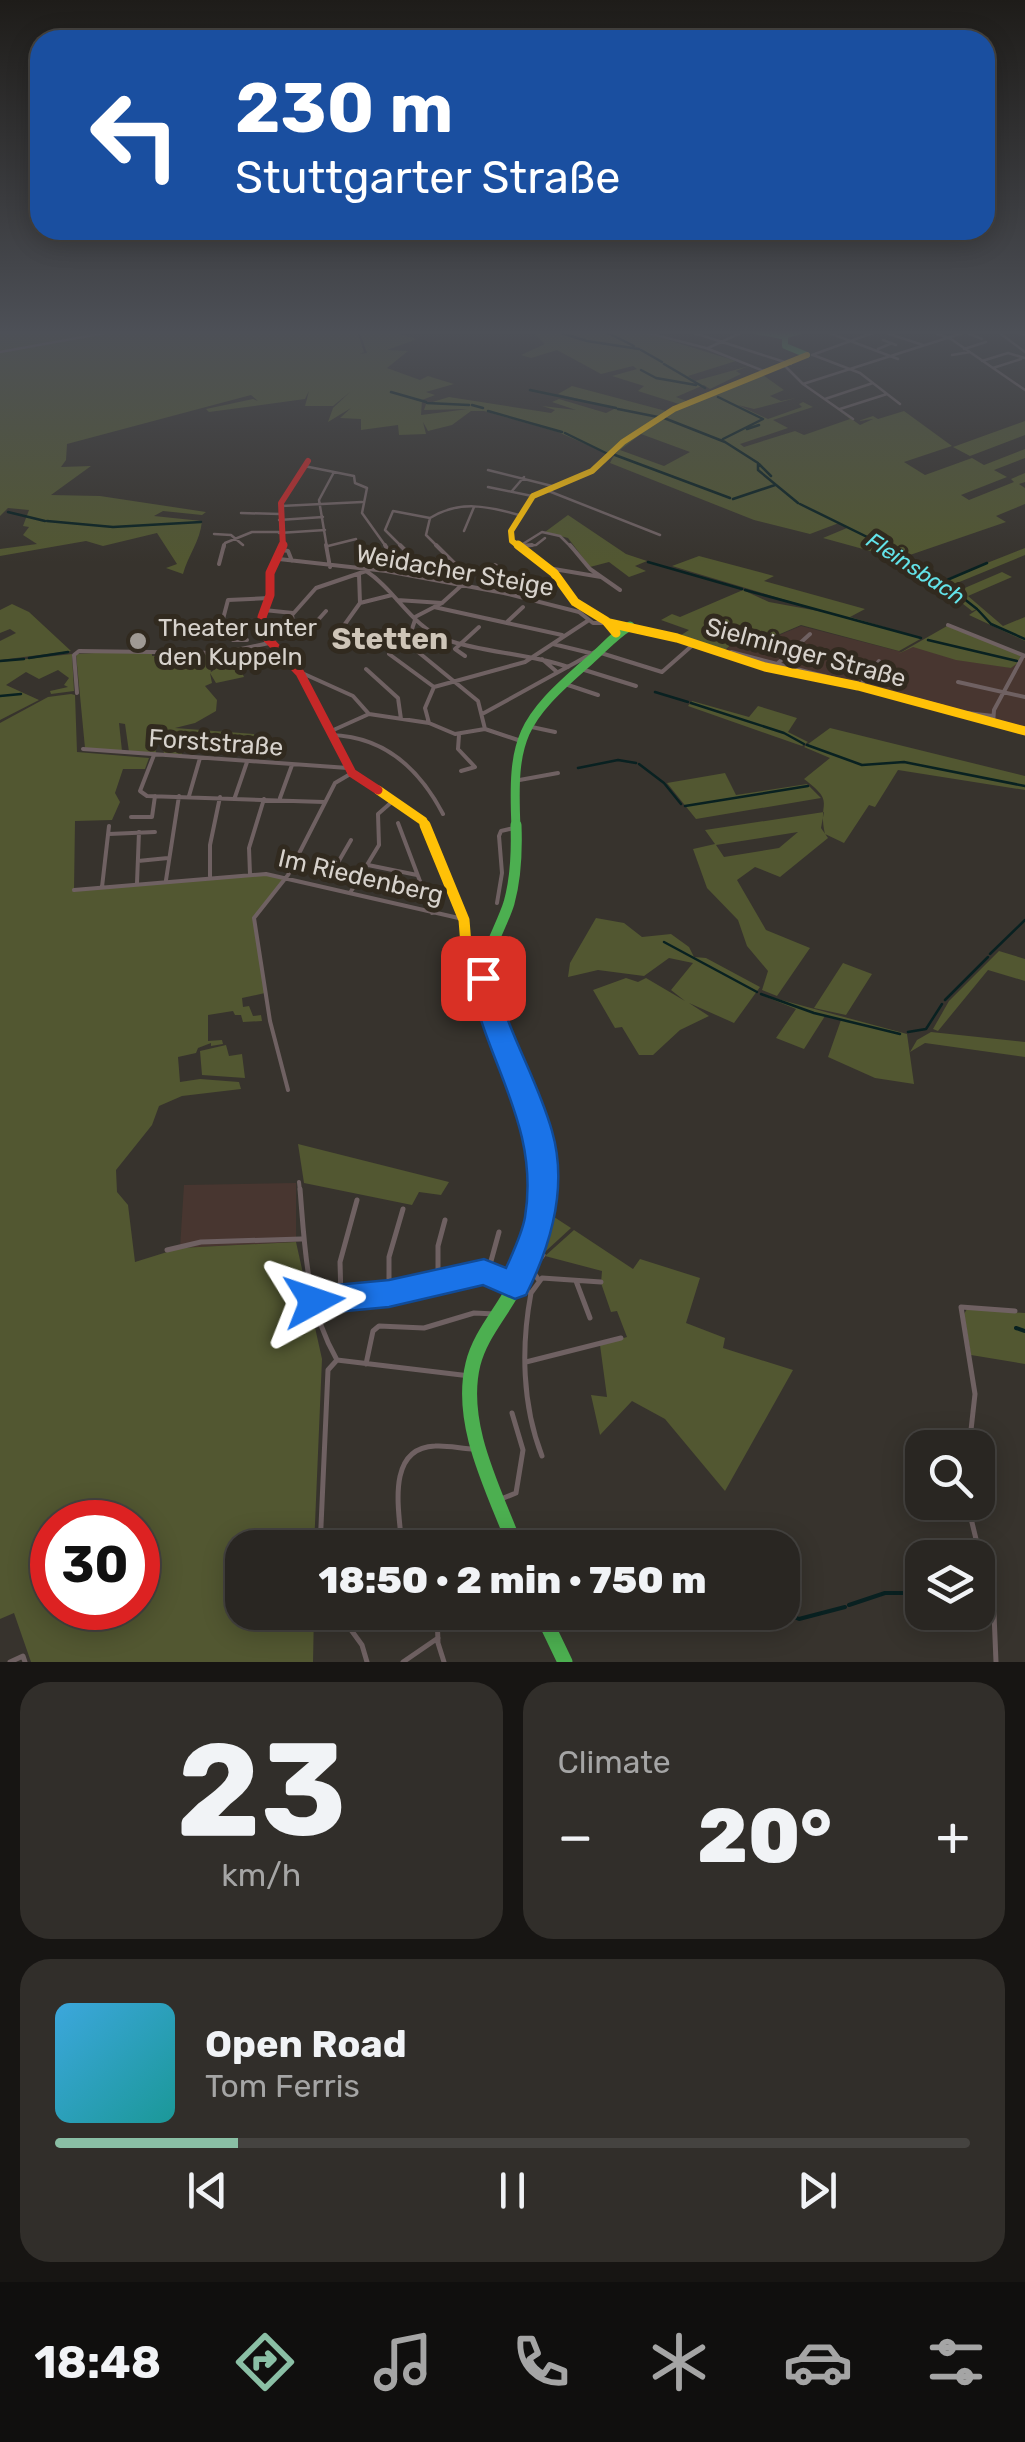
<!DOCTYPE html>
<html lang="en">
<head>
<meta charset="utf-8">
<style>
  :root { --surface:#292622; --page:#312e2a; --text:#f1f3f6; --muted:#a5a5a5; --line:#454340; --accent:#8abfa5 }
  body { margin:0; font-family:Rubik,sans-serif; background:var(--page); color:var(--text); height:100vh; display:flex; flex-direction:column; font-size:38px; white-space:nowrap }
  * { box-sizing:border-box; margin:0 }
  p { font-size:32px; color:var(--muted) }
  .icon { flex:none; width:55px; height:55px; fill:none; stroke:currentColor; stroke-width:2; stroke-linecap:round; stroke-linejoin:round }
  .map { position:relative; height:1662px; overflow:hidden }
  .side { display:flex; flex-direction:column; gap:20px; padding:20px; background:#171513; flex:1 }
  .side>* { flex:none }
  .hud { position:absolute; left:30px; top:30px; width:965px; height:210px; border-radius:30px; box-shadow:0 5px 25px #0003,0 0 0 2px var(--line); background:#1a4fa0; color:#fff; overflow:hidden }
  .tools { position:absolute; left:905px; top:1430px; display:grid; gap:20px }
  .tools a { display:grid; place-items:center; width:90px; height:90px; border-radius:20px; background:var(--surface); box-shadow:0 5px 25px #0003,0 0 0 2px var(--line); font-size:50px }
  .speed { position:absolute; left:30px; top:1500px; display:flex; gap:20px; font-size:50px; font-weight:700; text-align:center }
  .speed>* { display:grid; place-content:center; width:130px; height:130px; border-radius:50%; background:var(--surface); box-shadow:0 5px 25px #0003,0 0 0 2px var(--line); line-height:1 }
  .speed .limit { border:15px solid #d22; background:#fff; color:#111 }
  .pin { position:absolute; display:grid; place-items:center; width:85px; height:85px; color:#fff; margin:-42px; border-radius:20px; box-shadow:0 5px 15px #0006 }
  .me { position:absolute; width:110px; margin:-55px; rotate:85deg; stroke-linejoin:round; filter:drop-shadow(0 0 8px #0008) }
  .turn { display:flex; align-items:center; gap:35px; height:210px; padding:0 40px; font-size:45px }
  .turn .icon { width:130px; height:130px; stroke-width:2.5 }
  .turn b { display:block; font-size:70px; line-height:85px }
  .big { font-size:75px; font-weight:800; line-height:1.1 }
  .side .tile { flex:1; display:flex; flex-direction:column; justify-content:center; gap:15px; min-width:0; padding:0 35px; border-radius:30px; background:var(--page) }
  .side .dial { align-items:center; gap:0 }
  .dial b { font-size:130px; line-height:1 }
  .song { display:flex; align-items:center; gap:30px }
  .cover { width:120px; height:120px; border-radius:15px; background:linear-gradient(135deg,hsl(200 70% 55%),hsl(180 70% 35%)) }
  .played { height:10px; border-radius:5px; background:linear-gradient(90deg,var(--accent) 20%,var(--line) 20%) }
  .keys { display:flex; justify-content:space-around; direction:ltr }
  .heat { display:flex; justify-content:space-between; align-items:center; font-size:55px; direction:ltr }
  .side .tiles { flex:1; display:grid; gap:20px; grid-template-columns:1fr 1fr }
  .tile:last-child { grid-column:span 2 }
  .trip { position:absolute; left:225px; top:1530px; width:575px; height:100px; border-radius:30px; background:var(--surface); box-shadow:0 5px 25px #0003,0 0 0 2px var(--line); font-weight:800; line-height:100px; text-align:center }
  .tab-bar { display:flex; height:160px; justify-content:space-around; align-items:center; background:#100f0e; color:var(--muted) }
  .tab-bar .icon { width:70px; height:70px }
  .tab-bar .current { color:var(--accent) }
  .tab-bar b { font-size:45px; color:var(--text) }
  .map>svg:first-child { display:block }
  .industrial { fill:#483630 }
  .green { fill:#525731; fill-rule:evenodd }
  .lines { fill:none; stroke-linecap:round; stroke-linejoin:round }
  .stream-far1 { stroke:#092121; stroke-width:2.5 }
  .stream { stroke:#092121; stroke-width:4 }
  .street-far2 { stroke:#6f6162; stroke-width:2.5 }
  .street-far1 { stroke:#6f6162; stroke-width:4 }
  .street { stroke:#6f6162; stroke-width:5 }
  .fast-far3 { stroke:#4caf50; stroke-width:6 }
  .fast-far2 { stroke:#4caf50; stroke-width:9 }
  .fast-far1 { stroke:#4caf50; stroke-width:11 }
  .fast { stroke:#4caf50; stroke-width:15 }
  .slow-far2 { stroke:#ffc107; stroke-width:6 }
  .slow-far1 { stroke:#ffc107; stroke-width:9 }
  .slow { stroke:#ffc107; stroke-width:11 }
  .jam-far1 { stroke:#c62828; stroke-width:6 }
  .jam { stroke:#c62828; stroke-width:9 }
  .route { fill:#1a73e8; stroke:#114b97; stroke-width:2.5 }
  .poi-dot { fill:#9f9a94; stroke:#312a1f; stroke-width:4 }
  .labels { text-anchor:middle; stroke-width:10; stroke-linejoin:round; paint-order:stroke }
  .far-water-label { font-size:22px; font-style:italic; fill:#63e4ea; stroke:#312a1f }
  .street-label { font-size:25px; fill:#d7d2cc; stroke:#312a1f }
  .poi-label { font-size:25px; fill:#d7d2cc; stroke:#312a1f; text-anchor:start }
  .quarter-label { font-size:30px; font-weight:bold; fill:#cec5b8; stroke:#312a1f }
</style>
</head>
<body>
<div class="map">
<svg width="1025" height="1662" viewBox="0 0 1025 1662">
  <rect width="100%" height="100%" fill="#37332d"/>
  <path class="industrial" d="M801 626 902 652 913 646 1011 668 1025 654V731L765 667 723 652 742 636 765 641Z
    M296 1183V1242L180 1248 184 1185Z"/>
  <path class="green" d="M0 331H357L364 352 360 354 367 353 359 331H405L399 334 417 339 387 350 408 351 387 368 420 380 428 376 454 384 426 392 435 395 422 400 421 415 468 409 424 410 426 404 449 397 551 413 555 410 542 406 576 410 552 402 559 399 606 413 616 408 558 394 572 386 666 411 608 454 558 432 484 411H471L452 425 428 431 423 422 426 434 399 435 398 425 361 430V419L340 418 351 408 328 422 333 408 350 392 333 406H305L309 391 305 399 209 412 206 409 253 399 258 401 251 395 67 444 66 460 61 467 91 466 51 495 100 496 206 512 202 515 163 511 154 516 202 521C200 542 188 555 183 574L166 568 177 564 157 533 103 546 86 541 0 556V549L37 544 23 535 29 527 23 526 29 510 8 508 0 516Z
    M521 331H639L736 361 688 376 695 381 749 366 736 371 741 374 710 389 704 385 676 397 689 402 682 405 638 391 644 386 612 376 637 369 633 366 601 374 557 350 531 358 521 355 545 344 535 334Z
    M763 375 784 390 770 396 781 401 796 398 754 409 738 405 768 419 802 407 799 404 803 402 813 407 773 420 788 428 740 444 744 447 795 431 804 435 850 419 829 403 860 425 873 419 858 421 873 416 878 419 904 411 952 446 904 462 925 475 972 458 984 465 1025 449V458L994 470 1007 477 961 495 969 500 1014 482 1011 479 1025 473V482L1019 484 1025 488V504L996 516 1006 522 907 556 944 580 1025 548V555L952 585 960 590 1002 572 1012 577 968 596 1003 626 1025 617V641L969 615 978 609 972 611 925 574 914 578 874 552 823 538 847 528 839 523 810 534 754 520 610 463C632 421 720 390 763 375ZM641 434 690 452 664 466 620 450Z
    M1025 421V435L970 456 953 447Z
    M568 515 626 554 647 561 635 566 646 571 629 577 609 562 590 567 568 538 545 532Z
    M699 556 774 576 764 581 865 609 850 617 922 638 899 651 801 625 766 640 741 636 725 650 769 666 678 637 689 630 661 620 672 614 680 617 743 590 769 602 829 613 672 566Z
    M12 604 29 612 71 651 0 660V641L16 633 10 629 0 633V610Z
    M947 626 1021 655 1019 662 1011 668 956 660 913 647 898 654Z
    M152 650V656L206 654 211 672 220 666 213 654 221 653 224 667 232 665 225 653H233L244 677 216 683 210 673 212 683 205 686 217 700 216 711 195 723 175 728 254 734 258 748 180 741 182 755 164 754 161 727 153 726 156 753 129 752 125 724 119 723 122 751 85 748 76 654Z
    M72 654 74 691 51 694 50 691 68 687 64 685 69 678 58 670 39 679 26 672 6 685 39 700 0 720V662Z
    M71 694 75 695 77 752 149 758 145 769H123L115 793 120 802 112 820 75 821 74 890 250 874 286 877 254 918 265 993 242 998 243 1007 249 1006 253 1016 261 1015 262 1021 243 1022 241 1015H235L233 1011 208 1015V1041L222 1040 223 1044 211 1046V1043L198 1048 196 1053 178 1057 180 1082 200 1079 239 1082 241 1089 182 1096 159 1106 152 1125 116 1170 117 1192 128 1205 135 1262 180 1248 296 1242 322 1359 314 1547 242 1548V1612L314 1613 313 1662H31L14 1613 0 1619V723L48 697ZM52 1522H138V1608H52Z
    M692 701 749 717 758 706 797 718 788 732 808 742 802 746 688 706Z
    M830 728 1025 776V790L898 770 875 807 869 805 844 843 825 834C817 800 837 804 804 779L830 758 804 747Z
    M725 773 736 795 807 784 821 798 696 819 667 783Z
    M824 812 821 828 828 838 780 877 755 867 737 880 766 930 810 948 777 996 762 990 768 971 747 946 738 920 707 888 693 849 715 844 705 830ZM798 832 779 848 724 857 716 845Z
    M596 918 624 923 642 937 671 934 689 947 694 957 706 958 760 987 734 1023 689 1003 709 1016 680 1030 653 1055H639L622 1027 615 1028 593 990 626 978 638 982 646 978 685 1001 671 990 693 963 669 958 644 976 598 970 568 977 570 963Z
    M999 951 1025 959V981L988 970 938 1031 933 1029 949 1001Z
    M843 963 872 974 846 1015 814 1008Z
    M759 994 907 1034 914 1084 875 1078 828 1057 841 1020 825 1016 804 1049 776 1038 796 1009Z
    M931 1032 1025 1042V1057L925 1043 910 1052 917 1040Z
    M226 1045 229 1056 242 1054 245 1078 202 1075 200 1051Z
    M548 1132 554 1182 551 1215 571 1228 534 1262 549 1183 543 1134Z
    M298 1144 449 1182 441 1195 419 1192 412 1205 304 1183Z
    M574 1230 633 1269 640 1259 700 1278 686 1323 725 1338 723 1348 793 1370 725 1491 665 1419 632 1401 600 1435 591 1395 607 1397 600 1345 627 1337 617 1311 611 1312 601 1283 602 1271 545 1256Z
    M967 1309 1025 1313V1364L971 1355 964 1314Z"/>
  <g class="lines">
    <path class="stream-far1" d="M555 331 587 341 639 349
      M604 331 634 346
      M641 350 662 362
      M664 364 705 388
      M641 370 656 378 696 385
      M530 390 616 408
      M391 392 426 402
      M718 397 763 419 723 439
      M427 403 469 405
      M472 405 483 408
      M618 409 658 417
      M488 411 562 432
      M664 418 725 442 758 463V470L798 503
      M747 429 759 425
      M565 433 608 454
      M615 455 730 498
      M759 464 771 476
      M733 499 775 485
      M800 504 916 561 977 609
      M8 512 45 521
      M47 521 113 527 201 522
      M648 562 742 589
      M947 580 987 563
      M745 590 921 638
      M978 610 991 624 1025 639
      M928 640 1017 661
      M29 658 68 652
      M0 661 24 659
      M655 692 688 702
      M0 696 21 694
      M691 703 784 733 804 744
      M807 745 862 765 904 762 1025 786
      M639 764 664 783 681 804
      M578 768 618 760 636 763
      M685 806 808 786
      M664 942 757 992
      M990 954 1025 920
      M761 994 814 1013 900 1034
      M945 1000 988 957
      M908 1032 926 1029 942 1004"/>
    <path class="stream" d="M1016 1328 1025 1331
      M849 1605 885 1593H922
      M978 1608 987 1611
      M782 1612 799 1619 845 1607"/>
    <path class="street-far2" d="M640 331 706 348 764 371
      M688 331 791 364
      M824 331 898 359
      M880 331 923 345
      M930 331 951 339 1025 390
      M997 331 1025 352
      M1013 331 1025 335
      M965 332 982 339
      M883 340 896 345
      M708 348 745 331
      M878 349 892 343
      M964 349 986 342
      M0 352 116 331
      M812 355 878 331
      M813 355 860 373 900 404
      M952 355 970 352
      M982 361 1008 353 1025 358
      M785 366 803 384 853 419
      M993 368 1021 359
      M803 384 969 331
      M825 399 873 383
      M840 409 887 394
      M304 466 354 476 355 483 367 488 362 513 387 548
      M488 470 556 487
      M488 487 532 496
      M546 490 660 535
      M512 491 524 477
      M281 506 362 502
      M241 513 280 514
      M279 520 323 517
      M464 531 474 507
      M279 533 325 530
      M214 534 231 535 243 545
      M328 546 356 539
      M522 546 536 545 545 538
      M518 547 542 532 560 536 572 548
      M224 548 225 543 252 532H279
      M327 548 319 500 334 472
      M403 548 385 530 393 511 430 518
      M439 548 426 535 430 518C459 500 488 506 519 515"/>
    <path class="street-far1" d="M326 545 330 567
      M385 545 401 573
      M400 545 407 552
      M436 545 458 567 463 584
      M570 545 590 569 620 590
      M522 546 532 545
      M283 550 288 551 292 561
      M279 559 386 571 504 593 579 612 593 623H608
      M219 564 224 545
      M495 565 528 591V598
      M548 568 601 577
      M366 571C396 590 411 627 447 640 484 653 528 653 568 667
      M402 571 445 557
      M359 575 360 603
      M397 600 442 603
      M434 607 562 635
      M264 610 293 613
      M415 617 442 603 462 585
      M223 619 228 600 269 598
      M415 620 410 635 412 647 478 701 485 729
      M508 621 523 607
      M345 624 360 603 392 595
      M948 625 1025 656
      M223 627 263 626
      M236 627 233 640H247
      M294 627 292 615 316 588 366 571
      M268 637 318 620 326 611
      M553 644 590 653
      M731 652 944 707
      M601 653 662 672 695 643
      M389 654 434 687
      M465 656 455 649 479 627
      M542 659 557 672
      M777 664 810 634
      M578 668 636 686
      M366 669 398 698 401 719
      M302 673 353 696 369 714
      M958 682 1025 697
      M562 683 598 695
      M862 683 879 661
      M77 693 74 655 79 651 222 653 269 643
      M484 713 602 648
      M967 713 993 716
      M429 723 425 708 434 687 525 662 589 620
      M993 724 994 710 1022 658
      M527 726 555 732
      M329 732 369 714 429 723 455 734 485 729 518 740
      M330 735C384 736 419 768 443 814
      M459 735 458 749 475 767 461 771
      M83 749 348 768
      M154 755 140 791 147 796 324 802
      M514 781 558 773
      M189 796 200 758
      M235 797 247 762
      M280 798 292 765
      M131 817H152L155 796
      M398 823 432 913
      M109 834 155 832
      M138 861 168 858
      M368 865 417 875
      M327 866 362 874
      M336 866 351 840
      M250 874 249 848 264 799
      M210 876V845L220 797
      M166 880 179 796
      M137 883 139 832
      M102 887 109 826
      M74 890 266 874 463 919
      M350 893 379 845 378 814 394 800
      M497 903 502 873 499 836 501 831 514 828
      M288 1090 270 1021 254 918 288 875 335 783 352 773
      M299 1182 300 1191"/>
    <path class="street" d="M300 1189C305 1249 306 1306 337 1360
      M167 1250 201 1242 301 1239
      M488 1272 499 1232
      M538 1279 532 1270 543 1255
      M576 1281 590 1318
      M438 1282V1246L445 1220
      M509 1283 531 1223
      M389 1293V1257L403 1209
      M531 1293 542 1278 601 1282
      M341 1298 340 1262 357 1200
      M314 1301 389 1293 485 1272 531 1293C521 1346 522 1405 542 1456
      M337 1360 470 1376
      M526 1362 621 1338
      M366 1364 373 1331 379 1326 424 1328 474 1313 495 1314
      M969 1448 975 1394 961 1307 1015 1311
      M501 1499 516 1493 523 1450 512 1413
      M967 1502 994 1613 996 1662
      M320 1548 328 1370 337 1360
      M402 1548C400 1515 384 1448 435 1446 449 1445 462 1449 476 1449
      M338 1612 362 1645 367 1662
      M437 1612 438 1643 444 1662
      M10 1662 23 1656 25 1662
      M403 1662 438 1638"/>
    <path class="fast-far3" d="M755 331 782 336 801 331
      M785 336V346L807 355"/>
    <path class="fast-far2" d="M516 828C512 737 520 721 589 661 603 649 614 635 630 626"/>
    <path class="fast-far1" d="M516 825C517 851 516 878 509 903 500 932 479 959 485 991 496 1060 547 1119 544 1191"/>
    <path class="fast" d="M516 1548C495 1492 458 1425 473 1364 479 1339 496 1319 509 1297 529 1264 542 1227 544 1189
      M541 1612 565 1662"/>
    <path class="slow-far2" d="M521 548 512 541 511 531 533 496 592 471 623 442 674 409 807 355"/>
    <path class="slow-far1" d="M518 545 554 573 575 602 606 621 616 633
      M609 623 677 638 765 667 858 686 1025 731
      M378 790 423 821 426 828"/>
    <path class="slow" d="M425 825 464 920 467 957 484 962"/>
    <path class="jam-far1" d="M283 548 281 503 308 461"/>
    <path class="jam" d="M283 545 270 573V595L262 617 266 637 300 673 352 773 378 790"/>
  </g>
  <linearGradient id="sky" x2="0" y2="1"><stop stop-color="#1e1c19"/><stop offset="0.59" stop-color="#4d5057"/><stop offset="1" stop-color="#4d5057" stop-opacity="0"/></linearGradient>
  <rect width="1025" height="563" fill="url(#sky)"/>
  <path class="route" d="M483 969 495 978C507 1032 537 1078 552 1131 568 1186 551 1245 526 1295L515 1299 483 1285 389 1307 314 1314 303 1310 299 1301 303 1291 314 1287 389 1280 484 1259 506 1268C513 1252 522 1234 525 1217 540 1126 486 1063 470 978Z"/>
  <circle class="poi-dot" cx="138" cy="641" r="10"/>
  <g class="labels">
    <g class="far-water-label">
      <text transform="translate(916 568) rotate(33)" y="8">Fleinsbach</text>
    </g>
    <g class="street-label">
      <text transform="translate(455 570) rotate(10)" y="9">Weidacher Steige</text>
      <text transform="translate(806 652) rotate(15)" y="9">Sielminger Straße</text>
      <text transform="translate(216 742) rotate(4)" y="9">Forststraße</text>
      <text transform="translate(361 876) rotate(13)" y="9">Im Riedenberg</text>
    </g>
    <g class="poi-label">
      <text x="158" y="636">Theater unter<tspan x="158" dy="29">den Kuppeln</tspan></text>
    </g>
    <g class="quarter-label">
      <text x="390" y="649">Stetten</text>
    </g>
  </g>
</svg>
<div class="tools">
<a><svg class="icon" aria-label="search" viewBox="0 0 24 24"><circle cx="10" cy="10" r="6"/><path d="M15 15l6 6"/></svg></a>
<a><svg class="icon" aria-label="layers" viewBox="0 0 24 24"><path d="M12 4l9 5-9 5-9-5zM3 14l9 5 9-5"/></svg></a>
</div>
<div class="speed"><div class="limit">30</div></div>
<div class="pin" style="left:483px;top:978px;background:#d93025"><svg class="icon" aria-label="arrive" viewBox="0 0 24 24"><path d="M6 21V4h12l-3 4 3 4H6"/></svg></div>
<svg class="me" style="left:314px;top:1301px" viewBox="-20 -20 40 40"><path d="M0-17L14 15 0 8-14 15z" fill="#1a73e8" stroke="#fff" stroke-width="4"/></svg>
<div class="trip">18:50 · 2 min · 750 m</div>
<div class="hud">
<div class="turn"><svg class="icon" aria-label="left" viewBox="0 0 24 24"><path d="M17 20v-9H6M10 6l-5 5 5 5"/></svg><div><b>230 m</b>Stuttgarter Straße</div></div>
</div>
</div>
<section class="side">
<div class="tiles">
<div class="tile dial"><b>23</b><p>km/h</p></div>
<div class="tile"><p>Climate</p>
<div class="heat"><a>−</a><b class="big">20°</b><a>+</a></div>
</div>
<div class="tile">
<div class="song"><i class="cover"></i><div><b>Open Road</b><p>Tom Ferris</p></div></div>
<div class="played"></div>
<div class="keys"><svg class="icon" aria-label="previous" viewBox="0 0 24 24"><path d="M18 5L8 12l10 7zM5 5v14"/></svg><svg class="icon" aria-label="pause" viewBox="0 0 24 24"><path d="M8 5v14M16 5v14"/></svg><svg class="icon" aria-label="next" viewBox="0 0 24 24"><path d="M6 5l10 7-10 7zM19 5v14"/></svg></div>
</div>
</div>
</section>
<nav class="tab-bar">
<b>18:48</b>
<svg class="icon current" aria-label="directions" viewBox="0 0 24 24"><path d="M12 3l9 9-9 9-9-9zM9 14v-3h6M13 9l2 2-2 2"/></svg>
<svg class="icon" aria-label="music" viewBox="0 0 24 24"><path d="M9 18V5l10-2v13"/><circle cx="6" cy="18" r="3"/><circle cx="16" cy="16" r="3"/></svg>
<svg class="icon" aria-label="phone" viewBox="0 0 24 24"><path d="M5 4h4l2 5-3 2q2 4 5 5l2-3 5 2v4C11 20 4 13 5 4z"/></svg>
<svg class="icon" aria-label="climate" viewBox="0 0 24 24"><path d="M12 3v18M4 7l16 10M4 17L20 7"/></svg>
<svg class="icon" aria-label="car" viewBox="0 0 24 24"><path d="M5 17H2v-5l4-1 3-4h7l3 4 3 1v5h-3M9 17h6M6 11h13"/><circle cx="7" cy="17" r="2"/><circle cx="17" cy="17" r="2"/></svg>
<svg class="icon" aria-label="filters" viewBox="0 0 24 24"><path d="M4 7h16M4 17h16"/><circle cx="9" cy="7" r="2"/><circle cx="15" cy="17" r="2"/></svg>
</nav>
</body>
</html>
